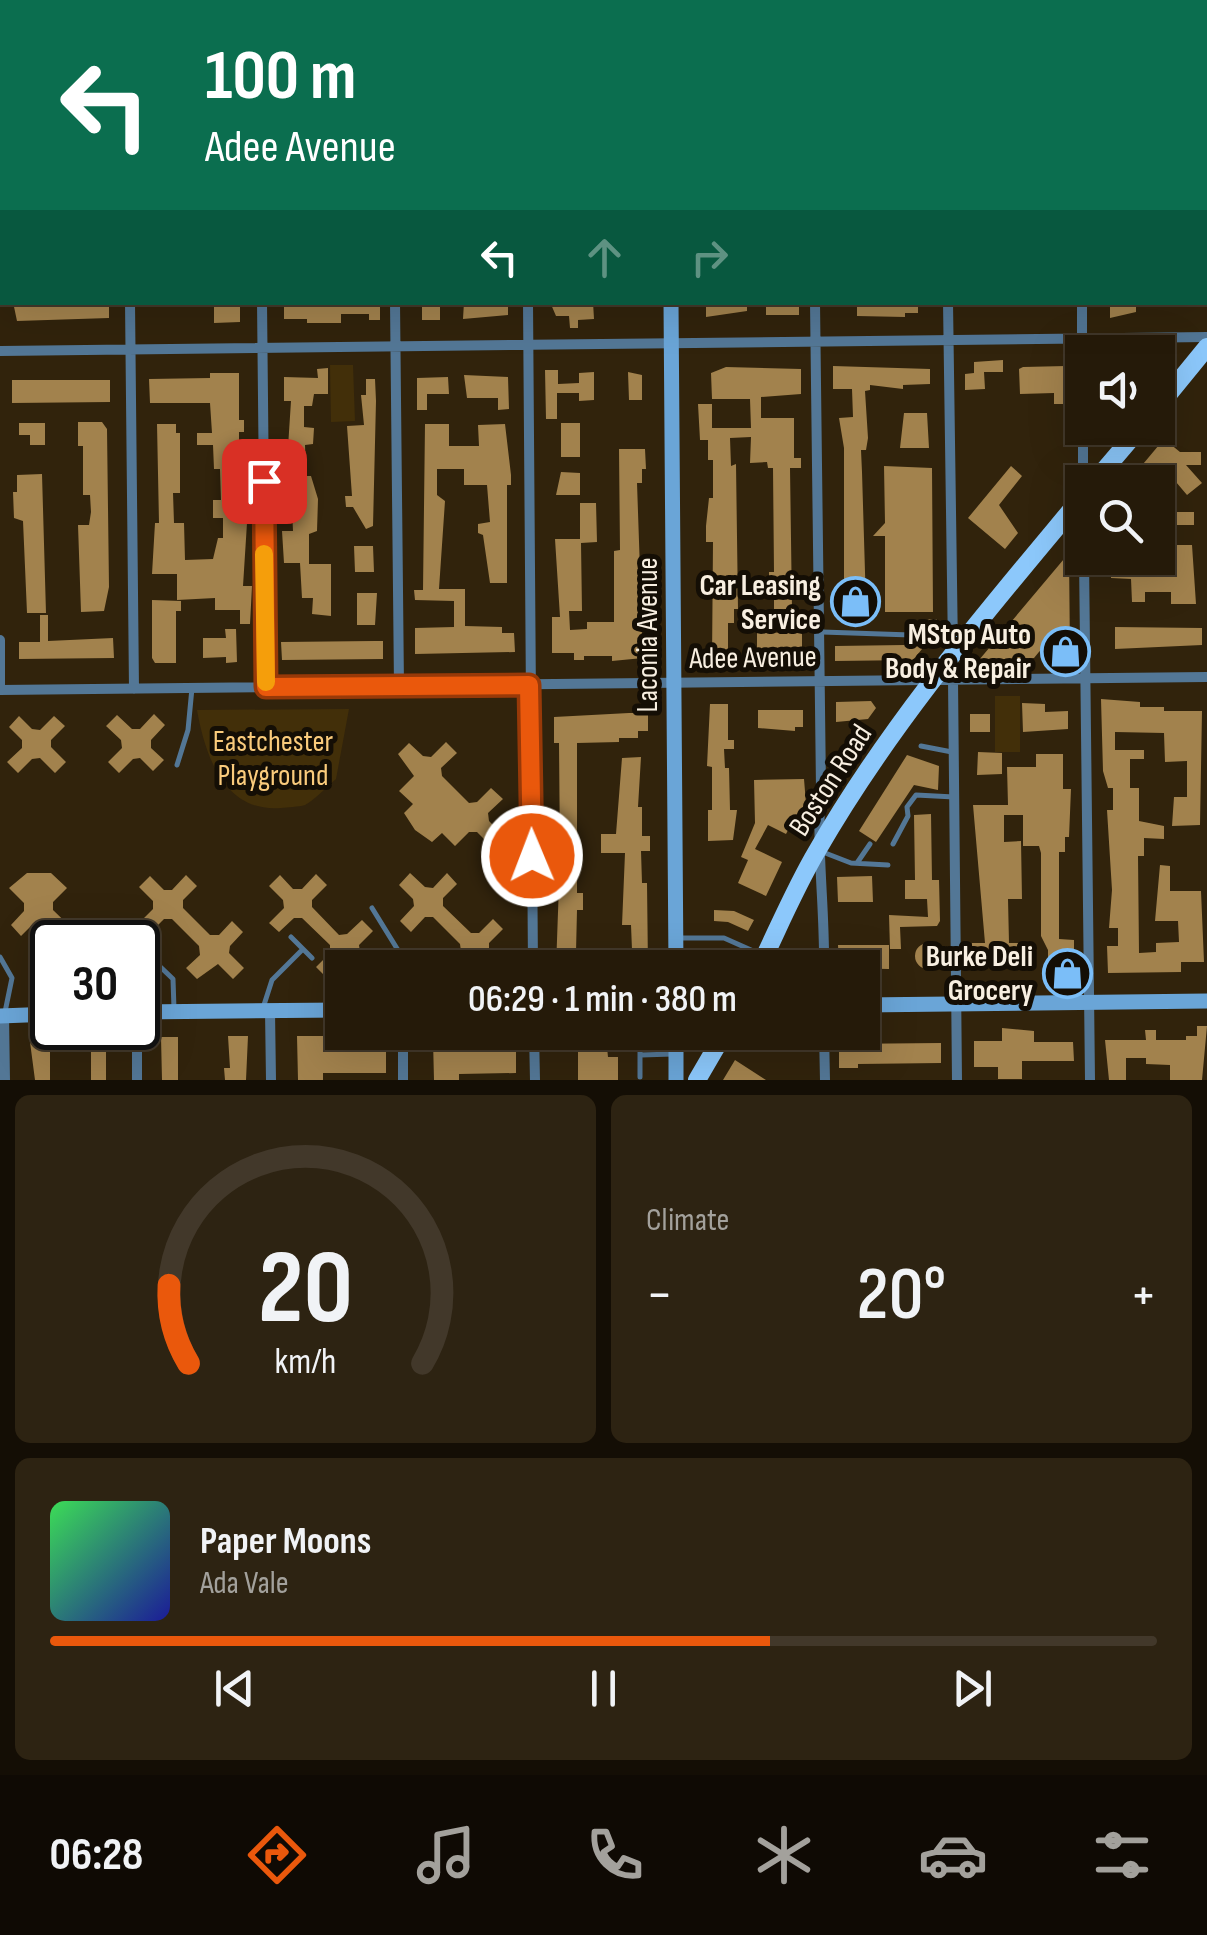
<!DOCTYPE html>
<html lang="en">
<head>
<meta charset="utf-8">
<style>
  :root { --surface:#251a09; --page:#2d2312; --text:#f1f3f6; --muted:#a3a19c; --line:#42382a; --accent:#ea580c }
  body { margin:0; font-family:"Sofia Sans Condensed",sans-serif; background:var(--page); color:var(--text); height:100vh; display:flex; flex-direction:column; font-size:38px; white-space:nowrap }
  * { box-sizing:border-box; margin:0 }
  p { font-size:32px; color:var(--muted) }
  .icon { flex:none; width:55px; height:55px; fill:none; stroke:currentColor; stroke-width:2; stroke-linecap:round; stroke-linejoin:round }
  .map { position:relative; height:1080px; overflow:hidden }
  .panel { display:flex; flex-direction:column; gap:15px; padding:15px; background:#140e05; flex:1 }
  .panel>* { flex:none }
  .guide { position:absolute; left:0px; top:0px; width:1208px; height:305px; box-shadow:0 10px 40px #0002,0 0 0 2px var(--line); background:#0b6e4f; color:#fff; overflow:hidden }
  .buttons { position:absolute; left:1065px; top:335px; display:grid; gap:20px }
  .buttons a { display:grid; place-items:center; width:110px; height:110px; border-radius:0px; background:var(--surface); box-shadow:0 10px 40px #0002,0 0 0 2px var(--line); font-size:50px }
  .speed { position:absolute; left:30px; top:920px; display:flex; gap:20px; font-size:50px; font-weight:700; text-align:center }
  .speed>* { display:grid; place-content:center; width:130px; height:130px; border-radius:50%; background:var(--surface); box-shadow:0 10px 40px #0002,0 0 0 2px var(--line); line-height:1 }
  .speed .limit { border:5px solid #111; border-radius:15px; background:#fff; color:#111 }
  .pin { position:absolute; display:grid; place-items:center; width:85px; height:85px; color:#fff; margin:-42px; border-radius:20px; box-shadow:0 5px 15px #0006 }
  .me { position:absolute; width:110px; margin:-55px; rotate:359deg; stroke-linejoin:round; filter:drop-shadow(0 0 8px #0008) }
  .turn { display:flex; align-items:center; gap:35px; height:210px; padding:0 40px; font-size:45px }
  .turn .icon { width:130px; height:130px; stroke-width:2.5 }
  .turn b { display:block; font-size:70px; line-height:85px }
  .lanes { display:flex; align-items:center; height:95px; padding:0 40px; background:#0003; justify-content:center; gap:50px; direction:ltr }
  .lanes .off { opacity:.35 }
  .big { font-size:75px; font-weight:600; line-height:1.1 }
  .panel .widget { flex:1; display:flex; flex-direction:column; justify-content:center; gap:15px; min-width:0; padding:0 35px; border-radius:15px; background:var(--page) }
  .panel .dial { align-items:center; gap:0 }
  .dial svg { height:260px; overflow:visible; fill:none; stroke:var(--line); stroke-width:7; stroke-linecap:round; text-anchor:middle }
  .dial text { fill:var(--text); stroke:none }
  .song { display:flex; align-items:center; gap:30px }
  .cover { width:120px; height:120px; border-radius:15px; background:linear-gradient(135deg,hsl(130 70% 55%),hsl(240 70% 35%)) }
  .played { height:10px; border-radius:5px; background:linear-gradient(90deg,var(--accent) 65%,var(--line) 65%) }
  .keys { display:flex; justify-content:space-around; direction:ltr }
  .heat { display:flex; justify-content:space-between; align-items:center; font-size:55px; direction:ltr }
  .panel .tiles { flex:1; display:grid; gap:15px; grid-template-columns:1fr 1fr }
  .widget:last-child { grid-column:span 2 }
  .trip { position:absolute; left:325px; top:950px; width:555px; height:100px; border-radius:0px; background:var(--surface); box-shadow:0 10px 40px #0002,0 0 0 2px var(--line); font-weight:600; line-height:100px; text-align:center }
  .tab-bar { display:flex; height:160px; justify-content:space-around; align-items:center; background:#0f0a04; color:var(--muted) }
  .tab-bar .icon { width:70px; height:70px }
  .tab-bar .on { color:var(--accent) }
  .tab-bar b { font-size:45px; color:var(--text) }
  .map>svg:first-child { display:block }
  .green { fill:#422f09 }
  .building { fill:#a2824d }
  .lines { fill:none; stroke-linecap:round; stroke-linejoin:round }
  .lane { stroke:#537796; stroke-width:5 }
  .street { stroke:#537796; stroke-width:10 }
  .secondary { stroke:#6aa5d7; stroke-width:15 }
  .primary { stroke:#8cc8fb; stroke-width:18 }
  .route-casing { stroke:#983908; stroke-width:25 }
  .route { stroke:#ea580c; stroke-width:18 }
  .slow { stroke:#f59e0b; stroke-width:18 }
  .labels { text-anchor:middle; stroke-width:10; stroke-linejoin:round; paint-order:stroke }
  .poi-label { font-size:30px; font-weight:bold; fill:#f8efe1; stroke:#140e05; text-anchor:end }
  .street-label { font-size:30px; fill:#f8efe1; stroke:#140e05 }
  .park-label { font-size:30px; fill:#facb7c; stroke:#140e05 }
</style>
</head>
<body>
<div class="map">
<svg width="1207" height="1080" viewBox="0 0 1207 1080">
  <rect width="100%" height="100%" fill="#31230c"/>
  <path class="green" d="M330 365H353L355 421 331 422Z
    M995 696H1020V752H995Z
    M349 709 336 779C326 787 316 799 305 805 298 807 288 807 281 808 224 813 205 755 197 710Z"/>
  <path class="building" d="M13 302H109V318L17 321Z
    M214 302H240V322L214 323Z
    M284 302H380V320H369V314H341V323H307V319H284Z
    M422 302H440V320H422Z
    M464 302H508V315L463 319Z
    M550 302H593L594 319 578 320V328H570L569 316H556Z
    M706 302H747V311L706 317Z
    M777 302H799V315H766V304Z
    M857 302H918V313H905V317L857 316Z
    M1136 302V312L1110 318V304Z
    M1003 360V372H984L985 389 965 390V374L974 373V362Z
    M833 366 930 369V384L903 385V389L870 385V390L865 391 868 438 866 450H861L862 472 866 605H844V448L839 418 853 417 852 389H833Z
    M1066 366V404H1054V393L1020 394 1019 369 1023 367Z
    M726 367 801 369V394L761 397V418H794V458H801V468H790L792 609H774V599H769V572H774L773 468H768L767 462 750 463 751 437 730 438 731 466 736 464 738 609H734V623H728V660H712L713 542H706V526L709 498H713V460H708V440H700L698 404H712V428H751L750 399H712L711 373Z
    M328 368V394H314L312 406H304V427L314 428 313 444 305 445 306 476H311L318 499 317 531 309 534V564H331V616L312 614 313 598H302L300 563H284L282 531H293L292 509H284L291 401H284V377L318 378 317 369Z
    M545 370H558V384L579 383V373L594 372V400L579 401V393H557V419H546Z
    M628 372 642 375V400H629Z
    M210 373H239V420H244V432H239V472H245L240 522 247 523 243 586H252L250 624H240V610H215V598L177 600V574H152L155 523H159L157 424H176V433H180V493H173L174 523H184L185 560 213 559 218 538H223V518H213V500H221L220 469H214L213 445H197V433H212L210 403H150L149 379 210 378Z
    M464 375 508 377 509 409 498 410V398H467Z
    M448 377 449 394H427V410H417V378Z
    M366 379H375L376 401 373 526 366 529 353 507H346L345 496H352L347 426 364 425 361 395H366Z
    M12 380H110V402L12 403Z
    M904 413H927L929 448H900Z
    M78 422H102L107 429 109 587 104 611 81 612 78 525H89L91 512 90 495H83V446H78Z
    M19 423H45V445H30V435H19Z
    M561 423H580V457H561Z
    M425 424H449V446H479L478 425 505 424 511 475V485H507V583H490L483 535 478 533V524L490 522 487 485H464V469H437V495L445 501 439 589H465V626L502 627V633H514L515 652 415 654V628L454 627V601L415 600 414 590H423Z
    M1164 439 1180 452H1201V465H1186L1202 483 1187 495 1176 482H1128Z
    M619 449H645L646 469H642V483H637L643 658 612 661V656H584V660H574V653H552V617H560L555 539H580V503H596L597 542 581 543 582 611H569L570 630 587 629V622H614V551L620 550Z
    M884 466 932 468 933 612H885V536H873L885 523Z
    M1011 466 1022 476 999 505 1018 533 1005 549 968 518Z
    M561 472 580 473V495H556Z
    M42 474 46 613H27L23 521 14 518 13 492H17V475Z
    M1168 512H1194V525H1168Z
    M1158 545H1192L1196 604H1171V592H1145V602H1132L1131 579 1111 578V568L1139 567V558H1158Z
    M354 546H373L374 572H355Z
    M1069 553 1070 657H1055L1043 647 1034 658 979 660Z
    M357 593H377L375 625H357Z
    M152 600 181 601V611H176V663H155L152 658Z
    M40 615H48V641L113 638 114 658 19 659V642H40Z
    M929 619H937L936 632 913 660 835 661V646L904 645 916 639Z
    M1115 627 1202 628V645L1115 649Z
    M225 629H236L237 662 226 663V657L203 658V638H226Z
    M802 632V650H757V633Z
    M374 641H383V659L282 660 281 642Z
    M1101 699 1140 702V707H1164V711H1202L1200 825 1172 826 1174 797H1187V761L1165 762 1164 733 1115 732V750H1144V759H1130V788H1139V821L1164 826V839L1144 838V856H1138L1139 953 1156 952V943L1179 942 1178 921H1155L1160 865 1170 866V891H1201L1204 962H1181V972L1108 973 1107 946H1118V928H1109L1112 890 1107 810H1113V788H1108L1103 771Z
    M871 701 876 708 868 719 836 722V702Z
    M1022 703 1045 704V712L1068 711V729L1023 732Z
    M710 704H728V740H734V749H724L725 768H729L730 810H737L733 840 708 841V810H712V767L707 766Z
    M758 710H803V727H795V731L758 728Z
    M629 713H648V731H638V738H619V742L577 743V893H583V910H577L576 952 632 950 631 925H622L625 853H601V834H616L622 758 641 757 638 807H642V836H650V851H641L642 883H647L648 968H556L560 856 559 743H554V717Z
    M154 714 165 725 151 740V748L164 760 153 771 140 758 133 759 119 773 108 762 122 748 121 740 106 726 117 715 132 729H140Z
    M970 714H990V732H970Z
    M19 716 32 729 40 730 54 716 65 726 51 740V747L66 762 55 773 40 758 32 759 18 773 7 762 22 748V740L9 727Z
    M446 742 457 753 441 768 442 776 469 803 477 802 491 788 503 799 488 813 489 821 503 835 492 847 477 832H469L455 846 442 833 432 842 415 830 404 813 413 804 399 791 414 776 398 754 409 743 423 756 431 757Z
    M978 752 1002 753V774L977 775Z
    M1036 754H1063V789H1071L1069 837H1065V852H1059V939L1074 940V976L1048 975V950L1041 936V853L1039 846H1023V815H1004V842L1021 841 1022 899H1008L1009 943H1021V968H972V943H985L973 805H1008L1007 767H1036Z
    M907 755 939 766 938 790 914 785 876 842 859 831Z
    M804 779 807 816 798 831 789 828 786 834 768 825 755 849 782 862 766 896 738 883 748 860 741 857 755 823 754 780Z
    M931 814 932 880H939L940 921 937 926 900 927 901 949H890L889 915 928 917 927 899H905V880H915L914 815Z
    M27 873H51L67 888 53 902V910L85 941 103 922 114 933 104 942H65L43 921 35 922 21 936 11 925 24 911V903L9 888Z
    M410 873 425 887 433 888 447 873 457 884 443 898V906L471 933H479L493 919 503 929 489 943V950L507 968H484L479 963 445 968 461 951 460 944 433 917H425L411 932 400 921 414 906 413 899 399 885Z
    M316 874 327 885 312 900V907L339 935 347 934 362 920 373 931 359 945 360 953 374 968 340 963 326 977 316 967 330 953V945L302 918H294L279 932 269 923 284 908 283 900 269 886 280 875 293 889H302Z
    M186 875 197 886 183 900V908L210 935H219L232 921 243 932 230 946 229 953 244 968 233 979 218 964 197 979 186 968 200 955 199 946 172 919H164L150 933 139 923 153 909V901L139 887 150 876 164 890H172Z
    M872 876 873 902H838L837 877Z
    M714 910 734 911 754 920 748 931 728 922 714 921Z
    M915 956a13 13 0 1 1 26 0a13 13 0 1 1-26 0Z
    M838 945H889V969L839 968Z
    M1197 1026H1207L1202 1080H1170V1065L1146 1064V1058H1126V1080H1109L1105 1040H1146L1145 1030H1156V1040H1186V1036H1197Z
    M1002 1028 1034 1031V1042H1073L1074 1061H1022V1079H998V1067H974V1041H1002Z
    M578 1033H592V1047H607L608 1057H618V1080H578Z
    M228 1036H248L246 1080H225L224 1068H230Z
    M297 1036H323V1048L386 1047V1073H323V1080H298Z
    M161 1037H178V1080H162Z
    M91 1039H106V1080H91Z
    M433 1040H458L459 1048H516V1073L459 1074V1080H434Z
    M50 1041V1080H35L30 1042Z
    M941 1043V1063L858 1064V1068H839V1044Z
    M735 1060 766 1080H723Z"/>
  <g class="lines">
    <path class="lane" d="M1158 374 1170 386
      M822 632 911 635
      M921 746 952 752
      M177 765 188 730 192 688
      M893 844 908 816 907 807 916 795 954 797
      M820 851 851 863 888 865
      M857 863 870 844
      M372 908 409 968
      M679 938H724L760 954
      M303 949 312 958
      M0 957 12 978 5 1012
      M150 957 173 979 174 1009
      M723 960 746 968
      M679 961 708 960
      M263 1008 272 980 303 949 291 937
      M613 1046H640V1077
      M641 1055 673 1054"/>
    <path class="street" d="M126 0V2
      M259 0V2
      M392 0V2
      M525 0V2
      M812 0V2
      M945 0V2
      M1079 0V2
      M130 302 134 689
      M262 302 266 687
      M395 302 399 686
      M528 302 533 968
      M815 302 821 789C816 850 825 907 824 968
      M948 302 953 651
      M1082 302V395
      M0 351 1207 337
      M1083 428V482
      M1084 558 1090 1080
      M0 640V690
      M953 680 957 1080
      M0 690 1207 677
      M270 1011 271 1080
      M4 1015 5 1080
      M137 1028V1080
      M403 1032V1080
      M534 1032 535 1080
      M824 1032 825 1080"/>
    <path class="secondary" d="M668 0V2
      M671 302 676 968
      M862 1005 1207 1001
      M138 1012 342 1010
      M0 1016 52 1014
      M676 1032V1080"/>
    <path class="primary" d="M1158 407 1207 347
      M1094 482 1140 428
      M759 968C778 929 795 888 817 851 891 722 988 610 1082 497
      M697 1080 725 1032"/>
  </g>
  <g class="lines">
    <defs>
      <path id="route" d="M264 481 266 687 529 685 532 856"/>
    </defs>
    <use href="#route" class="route-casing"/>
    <use href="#route" class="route"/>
    <path class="slow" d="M264 554 266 682"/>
  </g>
  <defs>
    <symbol id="shop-ring" viewBox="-11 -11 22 22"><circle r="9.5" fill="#140e05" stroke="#7bbef8" stroke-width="1.5"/><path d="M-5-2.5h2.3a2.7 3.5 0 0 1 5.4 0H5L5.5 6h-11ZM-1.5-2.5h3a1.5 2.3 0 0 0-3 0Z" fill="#7bbef8"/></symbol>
  </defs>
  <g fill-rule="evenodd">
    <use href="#shop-ring" x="828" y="574" width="55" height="55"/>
    <use href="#shop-ring" x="1038" y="624" width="55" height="55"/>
    <use href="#shop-ring" x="1040" y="946" width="55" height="55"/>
  </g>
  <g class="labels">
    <g class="poi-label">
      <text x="821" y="595">Car Leasing<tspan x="821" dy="34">Service</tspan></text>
      <text x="1031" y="644">MStop Auto<tspan x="1031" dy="34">Body &amp; Repair</tspan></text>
      <text x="1033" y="966">Burke Deli<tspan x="1033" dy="34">Grocery</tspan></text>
    </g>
    <g class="street-label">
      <text transform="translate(647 635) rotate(-90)" y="10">Laconia Avenue</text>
      <text transform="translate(753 657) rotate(-1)" y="10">Adee Avenue</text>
      <text transform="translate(830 780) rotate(-57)" y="10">Boston Road</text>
    </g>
    <g class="park-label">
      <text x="273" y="751">Eastchester<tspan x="273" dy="34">Playground</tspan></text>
    </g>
  </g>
</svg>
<div class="buttons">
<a><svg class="icon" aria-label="sound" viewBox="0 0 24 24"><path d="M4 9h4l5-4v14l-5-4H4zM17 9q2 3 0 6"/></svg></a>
<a><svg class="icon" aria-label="search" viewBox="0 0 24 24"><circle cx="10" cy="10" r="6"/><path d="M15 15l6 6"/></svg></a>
</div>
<div class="speed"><div class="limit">30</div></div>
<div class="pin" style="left:264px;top:481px;background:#d93025"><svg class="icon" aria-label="arrive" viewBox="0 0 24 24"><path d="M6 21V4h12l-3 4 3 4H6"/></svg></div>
<svg class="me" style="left:532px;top:856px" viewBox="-20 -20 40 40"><circle r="17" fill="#ea580c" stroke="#fff" stroke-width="3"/><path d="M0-11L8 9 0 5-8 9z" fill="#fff"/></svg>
<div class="trip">06:29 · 1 min · 380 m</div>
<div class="guide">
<div class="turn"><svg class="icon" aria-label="left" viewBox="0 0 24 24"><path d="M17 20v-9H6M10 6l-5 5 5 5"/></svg><div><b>100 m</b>Adee Avenue</div></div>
<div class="lanes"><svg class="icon" aria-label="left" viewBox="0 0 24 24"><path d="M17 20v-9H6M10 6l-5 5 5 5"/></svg><svg class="icon off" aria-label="ahead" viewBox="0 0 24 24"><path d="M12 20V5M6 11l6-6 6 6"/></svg><svg class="icon off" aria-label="right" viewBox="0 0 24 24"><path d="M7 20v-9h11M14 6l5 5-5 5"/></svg></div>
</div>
</div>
<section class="panel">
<div class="tiles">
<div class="widget dial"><svg viewBox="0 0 100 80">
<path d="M14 69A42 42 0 1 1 86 69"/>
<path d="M14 69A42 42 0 0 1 8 45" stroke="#ea580c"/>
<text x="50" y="56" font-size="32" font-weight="700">20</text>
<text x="50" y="72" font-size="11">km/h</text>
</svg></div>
<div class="widget"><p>Climate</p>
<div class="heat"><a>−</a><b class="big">20°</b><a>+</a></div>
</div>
<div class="widget">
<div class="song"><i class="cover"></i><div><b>Paper Moons</b><p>Ada Vale</p></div></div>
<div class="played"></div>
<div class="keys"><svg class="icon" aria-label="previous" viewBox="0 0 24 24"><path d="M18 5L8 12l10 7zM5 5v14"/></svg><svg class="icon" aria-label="pause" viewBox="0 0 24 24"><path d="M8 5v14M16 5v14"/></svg><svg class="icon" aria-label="next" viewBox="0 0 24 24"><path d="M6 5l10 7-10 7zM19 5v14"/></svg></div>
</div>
</div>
</section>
<nav class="tab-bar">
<b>06:28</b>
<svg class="icon on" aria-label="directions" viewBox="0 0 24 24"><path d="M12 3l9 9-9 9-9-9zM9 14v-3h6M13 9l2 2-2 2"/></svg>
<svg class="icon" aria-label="music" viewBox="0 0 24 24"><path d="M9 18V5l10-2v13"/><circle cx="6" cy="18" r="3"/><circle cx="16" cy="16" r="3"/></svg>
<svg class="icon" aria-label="phone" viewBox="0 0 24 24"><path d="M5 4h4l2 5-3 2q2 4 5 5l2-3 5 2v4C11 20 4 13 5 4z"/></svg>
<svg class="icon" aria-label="climate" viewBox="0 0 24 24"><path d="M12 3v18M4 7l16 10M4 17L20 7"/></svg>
<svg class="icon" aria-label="car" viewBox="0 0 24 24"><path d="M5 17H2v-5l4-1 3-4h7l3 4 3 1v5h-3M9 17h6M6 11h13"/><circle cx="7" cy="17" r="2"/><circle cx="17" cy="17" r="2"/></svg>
<svg class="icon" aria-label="filters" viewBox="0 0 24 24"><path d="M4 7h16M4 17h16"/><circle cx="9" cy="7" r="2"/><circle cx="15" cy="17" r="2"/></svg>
</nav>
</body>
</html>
